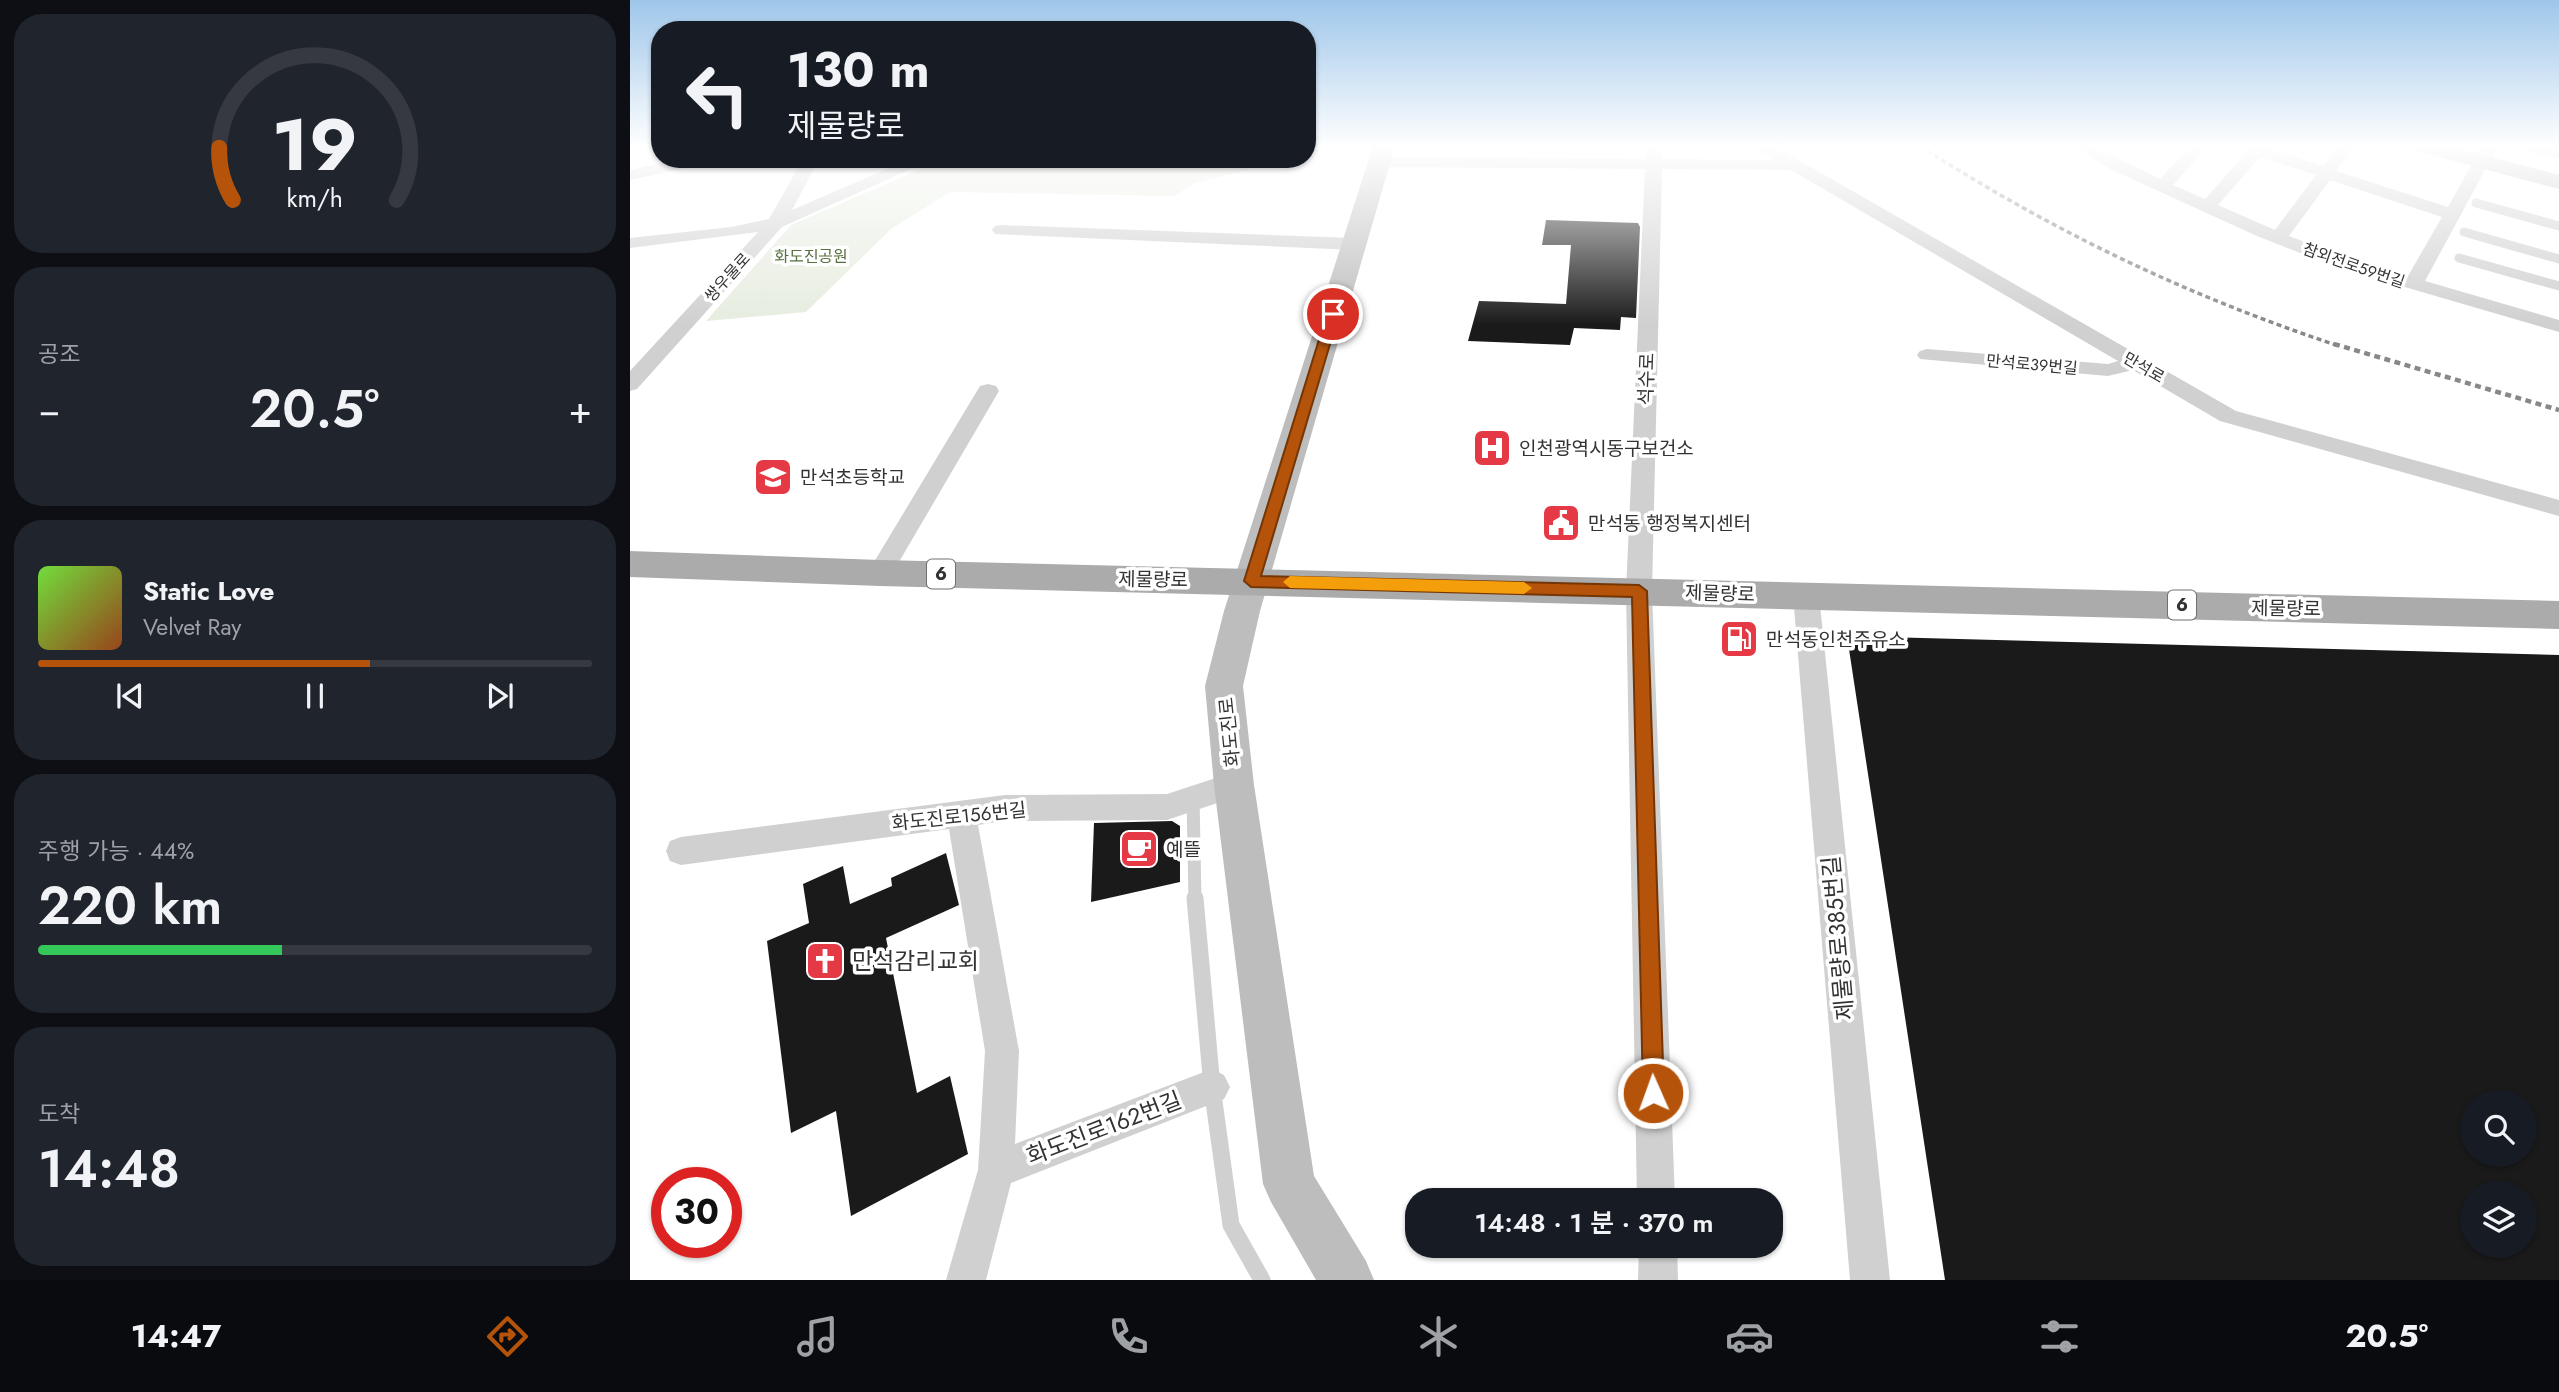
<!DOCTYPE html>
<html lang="ko">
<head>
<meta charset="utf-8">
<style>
  :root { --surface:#171b24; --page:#20242c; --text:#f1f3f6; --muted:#9ea1a6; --line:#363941; --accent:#b45309 }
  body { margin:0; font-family:Jost,"Noto Sans KR",sans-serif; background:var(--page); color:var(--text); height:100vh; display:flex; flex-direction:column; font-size:26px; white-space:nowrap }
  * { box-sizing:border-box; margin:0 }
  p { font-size:23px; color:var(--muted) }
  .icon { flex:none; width:38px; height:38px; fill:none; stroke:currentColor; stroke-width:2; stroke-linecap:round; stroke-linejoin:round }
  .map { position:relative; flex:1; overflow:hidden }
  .sheet { display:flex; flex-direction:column; gap:14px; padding:14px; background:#0d0f14; width:630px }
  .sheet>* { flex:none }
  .guide { position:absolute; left:21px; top:21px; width:665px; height:147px; border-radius:28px; box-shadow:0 2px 5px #0004; background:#171b24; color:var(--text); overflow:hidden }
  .fabs { position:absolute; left:1830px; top:1090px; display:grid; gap:14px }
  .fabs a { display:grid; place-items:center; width:77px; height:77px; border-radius:50%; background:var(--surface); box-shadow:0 2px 5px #0004; font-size:35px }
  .speed { position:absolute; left:21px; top:1167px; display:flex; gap:14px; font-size:35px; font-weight:700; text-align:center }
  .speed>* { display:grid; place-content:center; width:91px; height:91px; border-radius:50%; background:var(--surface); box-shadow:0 2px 5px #0004; line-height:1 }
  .speed .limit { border:10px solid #d22; background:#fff; color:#111 }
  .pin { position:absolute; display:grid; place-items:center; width:60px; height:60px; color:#fff; margin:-30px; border:4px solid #fff; border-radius:50%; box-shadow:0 2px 7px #0007 }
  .me { position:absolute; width:77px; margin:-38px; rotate:358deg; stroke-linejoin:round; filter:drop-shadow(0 0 5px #0008) }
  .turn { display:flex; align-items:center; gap:24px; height:147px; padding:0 21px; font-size:32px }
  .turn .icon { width:91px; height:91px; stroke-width:2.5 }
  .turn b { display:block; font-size:49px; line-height:60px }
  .big { font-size:52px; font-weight:600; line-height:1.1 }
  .sheet .tile { flex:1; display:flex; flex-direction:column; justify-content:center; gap:10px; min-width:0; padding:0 24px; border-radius:28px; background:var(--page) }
  .sheet .dial { align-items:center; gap:0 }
  .dial svg { height:182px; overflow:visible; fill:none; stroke:var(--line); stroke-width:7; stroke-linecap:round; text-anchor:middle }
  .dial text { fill:var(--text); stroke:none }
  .song { display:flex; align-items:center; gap:21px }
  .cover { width:84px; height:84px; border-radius:10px; background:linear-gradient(135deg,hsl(100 70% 55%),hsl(20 70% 35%)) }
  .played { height:7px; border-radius:4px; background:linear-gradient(90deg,var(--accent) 60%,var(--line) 60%) }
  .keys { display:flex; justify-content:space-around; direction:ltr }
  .heat { display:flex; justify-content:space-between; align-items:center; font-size:38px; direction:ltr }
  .charge { height:10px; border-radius:5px; background:linear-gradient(90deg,#34c759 44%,var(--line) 0) }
  .trip { position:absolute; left:775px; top:1188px; width:378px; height:70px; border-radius:28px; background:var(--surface); box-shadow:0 2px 5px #0004; font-weight:600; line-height:70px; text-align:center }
  .tab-bar { display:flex; height:112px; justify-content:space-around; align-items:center; background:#090b0e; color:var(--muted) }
  .tab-bar .icon { width:49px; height:49px }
  .tab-bar .selected { color:var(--accent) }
  .tab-bar b { font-size:32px; color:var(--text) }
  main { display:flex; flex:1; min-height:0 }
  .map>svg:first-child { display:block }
  .green { fill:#e6ecdf }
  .building { fill:#1a1a1a; fill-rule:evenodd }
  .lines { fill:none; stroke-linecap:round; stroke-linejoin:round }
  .lane-far2 { stroke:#d0d0d0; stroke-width:9 }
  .lane-far1 { stroke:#d0d0d0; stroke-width:13 }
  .lane { stroke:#d0d0d0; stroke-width:17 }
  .street { fill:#d0d0d0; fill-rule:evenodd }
  .secondary { fill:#bdbdbd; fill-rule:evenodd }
  .primary { fill:#ababab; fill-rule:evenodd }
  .rail-far1 { stroke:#888; stroke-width:3.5; stroke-dasharray:5 3.5; stroke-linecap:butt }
  .rail { stroke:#888; stroke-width:4.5; stroke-dasharray:6 4.5; stroke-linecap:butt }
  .route { fill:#b45309; stroke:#753606; stroke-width:2 }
  .slow { fill:#f59e0b }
  .labels { text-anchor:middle; stroke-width:7; stroke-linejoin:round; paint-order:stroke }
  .far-park-label { font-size:16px; fill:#56703f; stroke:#fff }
  .far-street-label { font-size:16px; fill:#333; stroke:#fff }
  .shield { fill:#fff; stroke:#707070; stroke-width:2 }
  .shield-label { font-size:18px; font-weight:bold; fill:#333 }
  .street-label { font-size:19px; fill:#333; stroke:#fff }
  .poi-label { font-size:19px; fill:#333; stroke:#fff; text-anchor:start }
  .near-street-label { font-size:23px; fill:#333; stroke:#fff }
  .near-poi-label { font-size:23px; fill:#333; stroke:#fff; text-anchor:start }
</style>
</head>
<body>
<main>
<section class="sheet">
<div class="tile dial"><svg viewBox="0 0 100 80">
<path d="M14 69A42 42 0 1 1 86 69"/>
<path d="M14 69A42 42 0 0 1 8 46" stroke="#b45309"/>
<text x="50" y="56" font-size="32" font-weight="700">19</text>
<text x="50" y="72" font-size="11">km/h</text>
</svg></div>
<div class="tile"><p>공조</p>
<div class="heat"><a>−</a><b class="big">20.5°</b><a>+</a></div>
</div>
<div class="tile">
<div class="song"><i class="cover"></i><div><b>Static Love</b><p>Velvet Ray</p></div></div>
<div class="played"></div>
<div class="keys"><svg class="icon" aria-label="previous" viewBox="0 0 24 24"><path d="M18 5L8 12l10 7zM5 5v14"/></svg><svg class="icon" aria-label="pause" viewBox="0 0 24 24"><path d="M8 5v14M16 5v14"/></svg><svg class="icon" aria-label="next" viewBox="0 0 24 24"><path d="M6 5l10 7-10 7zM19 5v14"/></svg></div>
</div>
<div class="tile"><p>주행 가능 · 44%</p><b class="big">220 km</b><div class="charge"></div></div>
<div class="tile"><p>도착</p><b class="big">14:48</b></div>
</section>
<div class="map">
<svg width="1929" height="1280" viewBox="0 0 1929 1280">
  <rect width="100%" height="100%" fill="#fff"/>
  <path class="green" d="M314 159H610L618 170 565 183 544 196 320 192 261 229 176 312 76 321 161 225Z"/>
  <path class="building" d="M916 220 1008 223 1010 227 1006 318 991 317 990 330 944 328 940 345 838 341 849 301 936 304 941 245H912Z
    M1217 636 1929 655V1280H1315ZM1843 1102H1895V1155H1843ZM1843 1194H1895V1246H1843Z
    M542 821 550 826V882L461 902 464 823Z
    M316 853 329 905 256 938 287 1093 320 1076 338 1154 221 1216 206 1111 161 1133 137 941 179 923 173 884 213 866 220 904 262 886 261 878Z"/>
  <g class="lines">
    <path class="lane-far2" d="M1846 203 1929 226
      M1834 232 1929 259
      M1829 258 1929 286"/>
    <path class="lane-far1" d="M563 797 565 900"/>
    <path class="lane" d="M565 898 582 1087 601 1225 632 1280"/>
    <path class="street" d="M1016 146H1032V159L1144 160 1124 146H1144L1606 411 1929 500V516L1590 421 1503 370 1478 376 1290 359 1287 355 1290 351 1297 349 1478 364 1488 361 1161 170 1032 169 1022 591 1045 1200H1007L996 591 1015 169 749 167 741 162 749 157 1015 159Z
      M1444 146H1464L1530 179 1561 146H1578L1543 185 1575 199 1617 152 1606 146H1639L1638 148 1693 166 1708 146H1724L1706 171 1818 207 1852 146H1868L1795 281 1929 320V332L1706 267 1627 236 1480 169ZM1630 157 1686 175 1645 230 1588 205ZM1700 180 1812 217 1778 276 1720 259 1659 236Z
      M1888 146H1916L1929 149V159L1890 149Z
      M49 159H81L79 163 0 180V170Z
      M173 159H189L162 210 280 159H303L152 227 7 389 0 391V371L128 232 0 248V238L101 227 139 219Z
      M371 225 724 238 733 244 724 250 365 234 362 230 365 226Z
      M358 384 366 386 369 391 259 579 250 582 241 579 238 573 241 567 347 391 350 386Z
      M1176 585 1185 588 1189 595 1260 1280H1220L1163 595 1167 588Z
      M604 772 614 776 619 785 614 794 537 820 375 821 348 825 389 1051 385 1144 582 1069 594 1075 600 1087 594 1099 381 1183 356 1280H316L348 1170 355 1051 319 829 51 865 40 861 36 851 40 841 51 837 375 795 537 794Z
      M1009 1246H1047L1048 1280H1008Z"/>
    <path class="secondary" d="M743 146H765L630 611 613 686 624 785 684 1176 736 1261 744 1280H686L641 1202 633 1184 584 785 575 686 594 611Z
      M1783 146H1820L1929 175V189L1786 151Z"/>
    <path class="primary" d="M0 551 250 560 1929 601V629L250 586 0 577Z"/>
    <path class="rail-far1" d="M1290 146C1424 232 1558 296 1709 346"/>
    <path class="rail" d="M1704 344 1929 410"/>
  </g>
  <linearGradient id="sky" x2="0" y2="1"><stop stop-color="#9ec6ea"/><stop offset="0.45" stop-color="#fff"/><stop offset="1" stop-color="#fff" stop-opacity="0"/></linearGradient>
  <rect width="1929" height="325" fill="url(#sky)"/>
  <path class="route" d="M703 310 709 314 631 576 1009 585 1017 591 1034 1093 1031 1101 1023 1104 1016 1101 1013 1093 1002 597 621 587 614 581 697 314Z"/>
  <path class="slow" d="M660 576 894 582 902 588 894 594 660 588 653 582Z"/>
  <defs>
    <symbol id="hospital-square" viewBox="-11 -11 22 22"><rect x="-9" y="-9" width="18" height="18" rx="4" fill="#e63946" stroke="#fff"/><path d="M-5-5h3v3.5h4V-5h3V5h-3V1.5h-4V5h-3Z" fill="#fff"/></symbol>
    <symbol id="school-square" viewBox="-11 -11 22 22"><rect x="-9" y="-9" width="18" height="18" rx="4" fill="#e63946" stroke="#fff"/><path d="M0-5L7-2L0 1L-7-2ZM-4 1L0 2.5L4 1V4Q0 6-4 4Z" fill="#fff"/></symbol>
    <symbol id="civic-square" viewBox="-11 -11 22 22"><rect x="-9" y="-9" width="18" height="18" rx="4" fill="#e63946" stroke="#fff"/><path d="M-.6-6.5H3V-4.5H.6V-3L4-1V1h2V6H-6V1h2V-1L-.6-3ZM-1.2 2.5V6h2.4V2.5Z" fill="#fff"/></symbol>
    <symbol id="fuel-square" viewBox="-11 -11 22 22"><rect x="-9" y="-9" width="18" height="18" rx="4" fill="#e63946" stroke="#fff"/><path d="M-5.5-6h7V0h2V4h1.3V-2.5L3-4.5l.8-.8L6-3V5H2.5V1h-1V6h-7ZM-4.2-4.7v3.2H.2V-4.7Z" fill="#fff"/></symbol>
    <symbol id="cafe-square" viewBox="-11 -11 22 22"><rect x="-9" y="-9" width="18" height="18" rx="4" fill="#e63946" stroke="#fff"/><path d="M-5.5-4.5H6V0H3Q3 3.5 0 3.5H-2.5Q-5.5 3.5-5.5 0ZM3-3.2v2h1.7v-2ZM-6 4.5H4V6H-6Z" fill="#fff"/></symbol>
    <symbol id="church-square" viewBox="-11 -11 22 22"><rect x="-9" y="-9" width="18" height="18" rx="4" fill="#e63946" stroke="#fff"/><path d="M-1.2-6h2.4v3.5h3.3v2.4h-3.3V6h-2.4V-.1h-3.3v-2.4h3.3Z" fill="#fff"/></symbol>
  </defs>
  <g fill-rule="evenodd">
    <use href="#hospital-square" x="840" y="426" width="44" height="44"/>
    <use href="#school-square" x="121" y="455" width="44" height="44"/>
    <use href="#civic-square" x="909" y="501" width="44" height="44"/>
    <use href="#fuel-square" x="1087" y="617" width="44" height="44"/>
    <use href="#cafe-square" x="487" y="827" width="44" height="44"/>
    <use href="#church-square" x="173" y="939" width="44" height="44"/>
  </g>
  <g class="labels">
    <g class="far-park-label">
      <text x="181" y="262">화도진공원</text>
    </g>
    <g class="far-street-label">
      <text transform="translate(1724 265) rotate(19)" y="6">참외전로59번길</text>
      <text transform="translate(97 277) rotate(-48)" y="6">쌍우물로</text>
      <text transform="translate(1402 364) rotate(5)" y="6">만석로39번길</text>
      <text transform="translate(1514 367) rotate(30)" y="6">만석로</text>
    </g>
    <g class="shield">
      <rect x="297" y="559.5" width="28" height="29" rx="5"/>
      <rect x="1538" y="590.5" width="28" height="29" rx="5"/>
    </g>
    <g class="shield-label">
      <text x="311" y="580">6</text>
      <text x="1552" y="611">6</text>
    </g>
    <g class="street-label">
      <text transform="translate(1016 379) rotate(-88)" y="7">석수로</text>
      <text transform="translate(523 579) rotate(1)" y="7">제물량로</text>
      <text transform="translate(1090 593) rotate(2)" y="7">제물량로</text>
      <text transform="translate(1656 608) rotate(1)" y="7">제물량로</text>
      <text transform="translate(599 732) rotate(-96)" y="7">화도진로</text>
      <text transform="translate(329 816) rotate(-6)" y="7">화도진로156번길</text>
    </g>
    <g class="poi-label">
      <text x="889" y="455">인천광역시동구보건소</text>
      <text x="170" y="484">만석초등학교</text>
      <text x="958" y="530">만석동 행정복지센터</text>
      <text x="1136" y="646">만석동인천주유소</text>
      <text x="536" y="856">예뜰</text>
    </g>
    <g class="near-street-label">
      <text transform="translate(1208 938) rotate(-95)" y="8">제물량로385번길</text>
      <text transform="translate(474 1128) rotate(-21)" y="8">화도진로162번길</text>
    </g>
    <g class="near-poi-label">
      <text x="222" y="969">만석감리교회</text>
    </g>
  </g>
</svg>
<div class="fabs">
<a><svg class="icon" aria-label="search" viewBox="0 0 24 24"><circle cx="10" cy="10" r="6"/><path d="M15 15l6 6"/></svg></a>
<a><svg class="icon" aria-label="layers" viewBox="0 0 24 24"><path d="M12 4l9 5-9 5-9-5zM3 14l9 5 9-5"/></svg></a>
</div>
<div class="speed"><div class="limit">30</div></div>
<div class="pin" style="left:703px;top:314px;background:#d93025"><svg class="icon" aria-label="arrive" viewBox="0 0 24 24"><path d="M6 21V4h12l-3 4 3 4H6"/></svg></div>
<svg class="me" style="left:1023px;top:1093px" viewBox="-20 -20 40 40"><circle r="17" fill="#b45309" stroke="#fff" stroke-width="3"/><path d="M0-11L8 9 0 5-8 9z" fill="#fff"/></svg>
<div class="trip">14:48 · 1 분 · 370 m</div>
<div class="guide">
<div class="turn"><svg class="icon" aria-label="left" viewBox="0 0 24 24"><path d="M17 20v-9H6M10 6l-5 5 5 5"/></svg><div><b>130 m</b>제물량로</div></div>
</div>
</div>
</main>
<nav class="tab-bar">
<b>14:47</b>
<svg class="icon selected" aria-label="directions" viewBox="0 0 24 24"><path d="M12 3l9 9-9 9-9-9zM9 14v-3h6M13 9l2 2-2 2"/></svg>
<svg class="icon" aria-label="music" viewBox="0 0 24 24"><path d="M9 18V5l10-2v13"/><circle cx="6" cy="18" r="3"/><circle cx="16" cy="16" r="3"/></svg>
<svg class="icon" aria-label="phone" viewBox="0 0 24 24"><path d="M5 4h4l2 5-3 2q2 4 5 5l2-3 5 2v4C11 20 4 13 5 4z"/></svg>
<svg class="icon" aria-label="climate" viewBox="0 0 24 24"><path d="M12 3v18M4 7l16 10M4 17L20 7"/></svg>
<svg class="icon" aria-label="car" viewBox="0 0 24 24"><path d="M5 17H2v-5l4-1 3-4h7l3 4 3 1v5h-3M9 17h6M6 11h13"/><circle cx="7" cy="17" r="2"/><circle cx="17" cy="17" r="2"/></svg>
<svg class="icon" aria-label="filters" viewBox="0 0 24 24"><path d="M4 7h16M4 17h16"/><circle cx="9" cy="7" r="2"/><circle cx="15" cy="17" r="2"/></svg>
<b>20.5°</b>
</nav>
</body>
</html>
